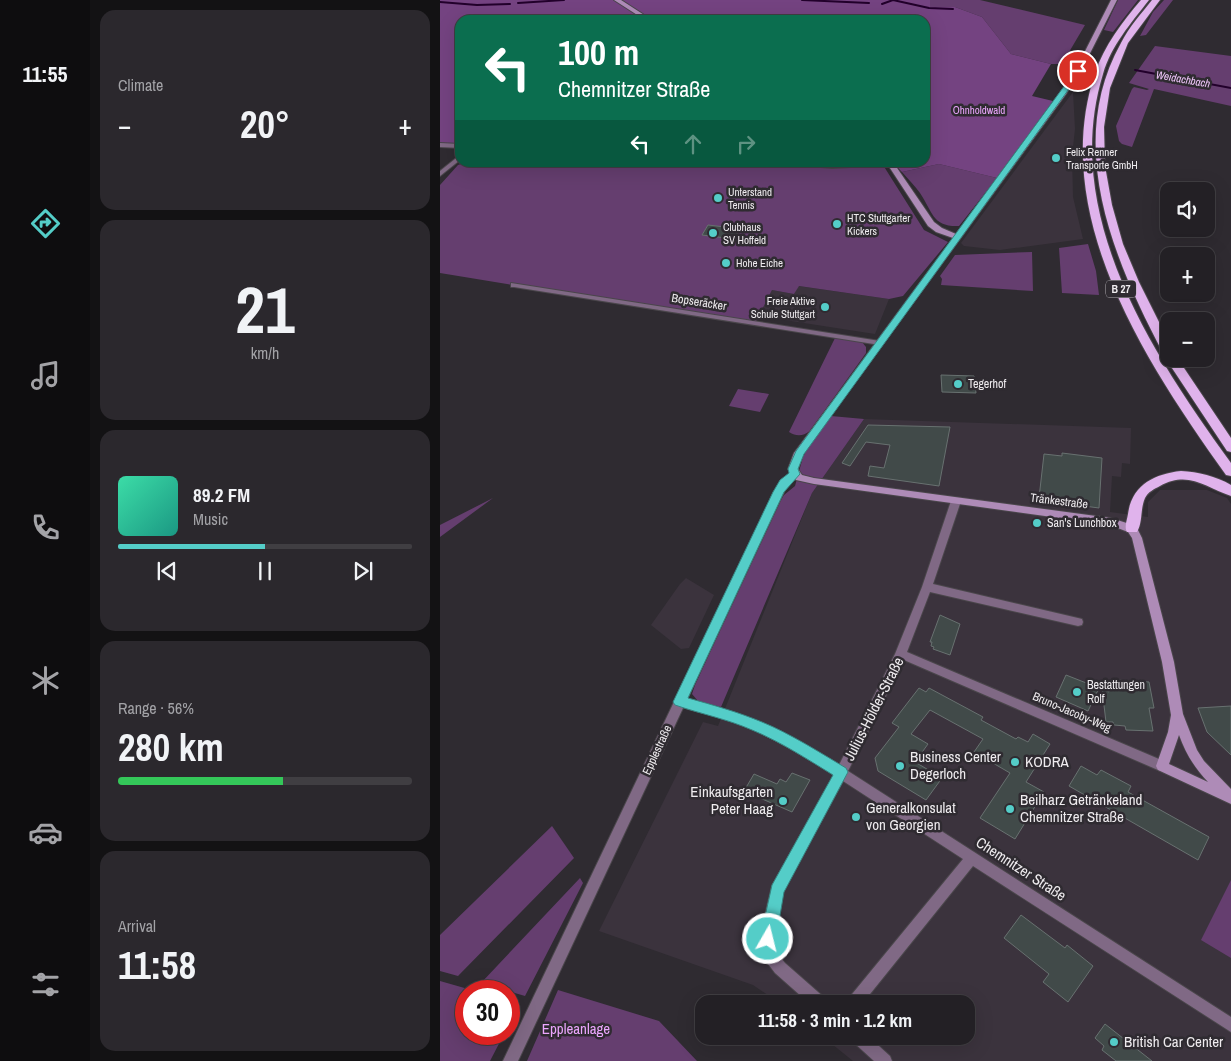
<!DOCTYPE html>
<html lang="en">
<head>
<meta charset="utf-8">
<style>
  :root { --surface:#232025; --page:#2b282d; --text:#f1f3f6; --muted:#a3a3a7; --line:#403e42; --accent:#54cdc8 }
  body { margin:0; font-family:"Archivo Narrow",sans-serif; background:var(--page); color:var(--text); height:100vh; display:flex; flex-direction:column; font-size:19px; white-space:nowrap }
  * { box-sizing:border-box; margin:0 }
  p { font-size:16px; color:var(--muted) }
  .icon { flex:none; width:28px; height:28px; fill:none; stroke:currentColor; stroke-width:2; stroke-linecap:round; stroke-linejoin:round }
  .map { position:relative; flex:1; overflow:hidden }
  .drawer { display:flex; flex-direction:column; gap:10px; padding:10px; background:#131214; width:350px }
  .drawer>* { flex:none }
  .hud { position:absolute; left:15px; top:15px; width:475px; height:152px; border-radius:15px; box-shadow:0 5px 20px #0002,0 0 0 1px var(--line); background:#0b6e4f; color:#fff; overflow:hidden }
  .buttons { position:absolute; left:720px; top:182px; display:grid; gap:10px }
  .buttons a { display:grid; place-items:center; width:55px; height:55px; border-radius:10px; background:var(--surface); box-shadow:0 5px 20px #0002,0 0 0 1px var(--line); font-size:25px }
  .speed { position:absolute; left:15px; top:980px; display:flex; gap:10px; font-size:25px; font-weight:700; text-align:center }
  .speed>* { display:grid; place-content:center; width:65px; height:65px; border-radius:50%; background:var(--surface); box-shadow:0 5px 20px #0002,0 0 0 1px var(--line); line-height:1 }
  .speed .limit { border:8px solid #d22; background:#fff; color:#111 }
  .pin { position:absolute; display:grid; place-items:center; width:42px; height:42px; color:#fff; margin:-21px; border:2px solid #fff; border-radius:50%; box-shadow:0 1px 5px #0007 }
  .me { position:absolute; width:55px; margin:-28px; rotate:8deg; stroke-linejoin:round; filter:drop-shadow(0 0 4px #0008) }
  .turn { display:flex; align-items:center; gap:18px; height:105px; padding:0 20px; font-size:22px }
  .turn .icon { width:65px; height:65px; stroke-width:2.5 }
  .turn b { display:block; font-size:35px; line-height:42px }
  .lanes { display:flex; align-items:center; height:48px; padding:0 20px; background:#0003; justify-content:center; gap:25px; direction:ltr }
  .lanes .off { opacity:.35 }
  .big { font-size:38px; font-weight:700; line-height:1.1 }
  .drawer .tile { flex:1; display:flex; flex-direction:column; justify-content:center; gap:8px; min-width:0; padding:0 18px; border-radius:15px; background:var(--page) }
  .drawer .dial { align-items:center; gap:0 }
  .dial b { font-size:65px; line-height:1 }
  .song { display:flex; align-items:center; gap:15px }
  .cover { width:60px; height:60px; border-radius:8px; background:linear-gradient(135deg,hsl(160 70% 55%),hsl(170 70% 35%)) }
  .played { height:5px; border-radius:2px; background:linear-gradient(90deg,var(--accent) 50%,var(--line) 50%) }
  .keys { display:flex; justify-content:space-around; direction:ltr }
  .heat { display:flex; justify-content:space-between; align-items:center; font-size:28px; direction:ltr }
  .charge { height:8px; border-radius:4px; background:linear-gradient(90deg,#34c759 56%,var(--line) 0) }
  .trip { position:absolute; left:255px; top:995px; width:280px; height:50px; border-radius:15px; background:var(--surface); box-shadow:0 5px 20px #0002,0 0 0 1px var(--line); font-weight:700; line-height:50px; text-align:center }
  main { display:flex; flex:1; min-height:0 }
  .menu { display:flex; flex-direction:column; width:90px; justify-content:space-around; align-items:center; background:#0e0d0f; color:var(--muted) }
  .menu .icon { width:35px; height:35px }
  .menu .current { color:var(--accent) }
  .menu b { font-size:22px; color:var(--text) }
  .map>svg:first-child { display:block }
  .built { fill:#3b333d }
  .green { fill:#653e6f }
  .forest { fill:#744381 }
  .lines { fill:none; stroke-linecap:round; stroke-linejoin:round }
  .stream { stroke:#22002b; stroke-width:2 }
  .building { fill:#414a49; stroke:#687170 }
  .minor-casing { stroke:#4a464b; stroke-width:2 }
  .tertiary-casing { stroke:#4a464b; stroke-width:2 }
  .secondary-casing { stroke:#4a464b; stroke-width:2 }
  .trunk-casing { stroke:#4a464b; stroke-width:2 }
  .minor { fill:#806985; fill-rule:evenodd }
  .tertiary { fill:#806985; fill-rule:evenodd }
  .secondary { fill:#ae8bb7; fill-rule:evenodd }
  .trunk { fill:#e0b3ec; fill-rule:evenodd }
  .route { fill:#54cdc8; stroke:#378582 }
  .poi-dot { fill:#54cdc8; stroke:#2f2b31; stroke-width:2 }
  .labels { text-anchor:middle; stroke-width:5; stroke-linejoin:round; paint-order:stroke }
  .far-water-label { font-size:11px; font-style:italic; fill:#f0c6fb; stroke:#2f2b31 }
  .far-park-label { font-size:11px; fill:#eca6fe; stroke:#2f2b31 }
  .far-poi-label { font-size:11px; fill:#eeebee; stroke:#2f2b31; text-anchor:start }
  .shield { fill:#2f2b31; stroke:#b5b1b5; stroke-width:1 }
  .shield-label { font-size:11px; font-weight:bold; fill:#eeebee }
  .street-label { font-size:12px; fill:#eeebee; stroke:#2f2b31 }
  .poi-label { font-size:12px; fill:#eeebee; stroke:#2f2b31; text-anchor:start }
  .near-street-label { font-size:15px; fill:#eeebee; stroke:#2f2b31 }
  .near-poi-label { font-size:15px; fill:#eeebee; stroke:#2f2b31; text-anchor:start }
  .near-park-label { font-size:15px; fill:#eca6fe; stroke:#2f2b31 }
</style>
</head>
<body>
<main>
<nav class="menu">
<b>11:55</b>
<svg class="icon current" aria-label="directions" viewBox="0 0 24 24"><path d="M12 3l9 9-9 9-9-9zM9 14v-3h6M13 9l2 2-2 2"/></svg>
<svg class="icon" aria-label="music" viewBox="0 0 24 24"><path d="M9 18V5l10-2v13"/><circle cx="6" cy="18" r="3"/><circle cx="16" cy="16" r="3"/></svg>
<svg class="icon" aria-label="phone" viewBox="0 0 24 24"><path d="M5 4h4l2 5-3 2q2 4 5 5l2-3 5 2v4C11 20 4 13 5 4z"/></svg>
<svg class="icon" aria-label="climate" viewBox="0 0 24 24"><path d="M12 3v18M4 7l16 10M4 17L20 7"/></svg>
<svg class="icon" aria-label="car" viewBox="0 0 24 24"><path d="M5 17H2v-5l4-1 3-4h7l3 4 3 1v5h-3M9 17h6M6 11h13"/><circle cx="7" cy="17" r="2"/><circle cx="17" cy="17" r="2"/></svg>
<svg class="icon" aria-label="filters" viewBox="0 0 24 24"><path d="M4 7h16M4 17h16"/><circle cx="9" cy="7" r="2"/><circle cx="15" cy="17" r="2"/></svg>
</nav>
<section class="drawer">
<div class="tile"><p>Climate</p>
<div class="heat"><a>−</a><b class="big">20°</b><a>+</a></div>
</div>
<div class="tile dial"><b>21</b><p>km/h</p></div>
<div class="tile">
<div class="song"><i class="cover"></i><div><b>89.2 FM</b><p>Music</p></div></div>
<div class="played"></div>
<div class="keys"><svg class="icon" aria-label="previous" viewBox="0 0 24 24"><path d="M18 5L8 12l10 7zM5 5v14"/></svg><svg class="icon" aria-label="pause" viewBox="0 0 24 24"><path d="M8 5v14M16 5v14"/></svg><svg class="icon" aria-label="next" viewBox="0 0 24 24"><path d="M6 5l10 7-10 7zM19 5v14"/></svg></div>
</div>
<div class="tile"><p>Range · 56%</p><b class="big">280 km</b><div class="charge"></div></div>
<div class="tile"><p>Arrival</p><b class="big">11:58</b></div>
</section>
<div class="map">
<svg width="791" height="1061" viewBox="0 0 791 1061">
  <rect width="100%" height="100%" fill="#2f2b31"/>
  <path class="built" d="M633 92 635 129 632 156 633 197 643 239 560 250 524 246 521 243Z
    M358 286 449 299 435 334 318 316 332 290 354 294Z
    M424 419 691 428 690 464 682 463 681 477 672 476 670 512 708 517V502L720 490H767L787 498 791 504V1061H413L382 1036H526V1004H341L313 985 159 931 263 722 278 726 372 493Z
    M246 578 274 595 249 648 241 649 211 625 240 584Z"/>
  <path class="green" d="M490 0H540L645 25 622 64H611L571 54 542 17 515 7H490Z
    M678 0H698L673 32 664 30Z
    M724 0H733L706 35 700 36 713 12Z
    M715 46 791 56V106L714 89 692 147 682 144 679 141 676 126 692 89 694 87 707 90 709 89 689 83Z
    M300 162 443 165 484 230 508 242 463 296 449 299 359 286 354 294 332 290 314 325 0 273V185L18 165 24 163Z
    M499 164 557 178 519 226C492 227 493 212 480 193 475 186 468 179 462 172Z
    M648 244 656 271 659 295 622 293 619 248Z
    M592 252 593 291 501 285 502 279 500 276 515 255Z
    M395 338 422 342 426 347V353L370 431C363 436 357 437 349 432Z
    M298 389 329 394 320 412 289 406Z
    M391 416 424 419 372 493 281 707 258 701 252 694 255 685 337 506 344 495 355 486 363 457 368 447Z
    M53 498 0 537V525Z
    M112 826 134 858 18 976 0 971V935Z
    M140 878 143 883 85 996 41 983Z
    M791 880V958L761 940Z
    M0 981 35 991H26V1034H64L50 1061H0Z
    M118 990 219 1021 257 1061H87Z"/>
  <path class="forest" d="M0 0H490V7H515L542 17 571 54 611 64 592 96 613 101 557 178 499 164 462 172 453 163 485 162V20H20V145L0 144Z"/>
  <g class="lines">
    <path class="stream" d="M362 0 429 3
      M0 2 37 5 70 4
      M78 3 124 0
      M442 4 453 0 489 8 513 9
      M695 70 791 88"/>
  </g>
  <path class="building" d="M268 225 285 227 284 230 298 232 294 239 262 235Z
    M501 375 534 376 536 393 502 392Z
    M428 425 510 427 499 486 428 476 430 466 444 468 450 445 426 442 410 466 402 463Z
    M622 453 662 458 659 508 614 502V500L599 498 604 454 622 456Z
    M500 615 520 624 510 655 493 649 494 647 491 646 492 642H490Z
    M626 675 659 688 648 711 616 697Z
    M676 680 709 682 714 708H709L713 731 686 730 685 726 674 725 673 722H666L662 689 669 692 668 687H677Z
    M479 688 486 692 489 688 543 717 541 720 576 739 578 737 588 742 593 734 610 744 586 782 604 792 575 839 540 818 570 773 534 752 543 739 490 710 471 734 488 744 475 762 502 778 486 800 438 771 435 758 459 727 452 723Z
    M791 706V755L767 732 758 708Z
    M641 766 657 775 661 770 691 786 688 792 769 837 758 860 629 786Z
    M352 773 370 780 352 812 304 791 314 774 337 784 340 779 346 782Z
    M581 915 625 948 627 945 653 966 628 1002 603 982 609 974 564 938Z
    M665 1024 712 1061H676L662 1050 664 1046 655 1038Z"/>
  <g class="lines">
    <defs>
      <path id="minor" d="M0 143 20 144V148L0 147Z
        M20 155V160L0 176V171Z
        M326 162 452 163 449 165 392 168Z
        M71 283 440 341 444 343 440 345 74 287H71Z
        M516 498 521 501 493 584 638 618 642 619 643 622 642 625 638 626 490 592 467 652 726 762 728 766 726 770 722 771 718 770 464 660 408 771 791 1017V1032L533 866 422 1004H406L408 999 523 859 403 781 343 891 336 927 334 949 345 963 386 999 388 1004H370L335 973 322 956 320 951 322 927 332 886 394 775C362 755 330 735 295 722 276 715 255 712 236 705L234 702 236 699 240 697C301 711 346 732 399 765L455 654 482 587 511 501Z
        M410 1036H428L450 1056 452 1061H434L412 1041Z"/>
      <path id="tertiary" d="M354 471 359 474 348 485 344 492 78 1061H63L334 492 341 481Z"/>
      <path id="secondary" d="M174 0H181L212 20H205Z
        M671 0H677L641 71 626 94 369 445 363 454 358 469 362 475 374 478 671 518 696 526 702 538 734 662 743 714 757 750 764 761 791 789V804L718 770 716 766 728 732 731 715 722 662 692 538 688 532 670 525 374 484 356 480 348 469 354 453 363 441 513 238 496 232 488 226 446 162H453L494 222 502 228 516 234 620 93 635 71ZM739 735C746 754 754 767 768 782L729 764Z"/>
      <path id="trunk" d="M701 0H709C691 23 671 46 663 74 620 214 712 354 791 463V476L786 475C707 364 608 216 655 73 664 46 683 21 701 0Z
        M712 0H720L688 43 670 88 664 127 665 166 672 205 683 244 699 282 729 342V359H738L791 438V452L787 451 726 359 728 356 723 353C674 260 624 145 681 43 689 27 701 14 712 0Z
        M741 471C758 472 776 476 791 485V496C766 488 749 470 720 486 714 489 708 492 705 498 700 509 703 522 697 532H687C684 527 687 520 688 514 692 485 714 474 741 471Z"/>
    </defs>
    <use href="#minor" class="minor-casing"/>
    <use href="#tertiary" class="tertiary-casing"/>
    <use href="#secondary" class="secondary-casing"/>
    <use href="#trunk" class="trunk-casing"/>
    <use href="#minor" class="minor"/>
    <use href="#tertiary" class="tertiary"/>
    <use href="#secondary" class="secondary"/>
    <use href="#trunk" class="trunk"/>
  </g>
  <path class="route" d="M636 70 642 71 364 454 358 469 360 474 344 492 248 698C273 705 298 712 322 722 351 734 379 752 406 768L408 772 344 892 336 939 333 944 328 947 322 944 320 939 332 885 393 775C367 759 341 742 312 730 287 719 261 714 235 705L233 702 333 492 340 480 349 473 348 469 356 451Z"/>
  <g class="poi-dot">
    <circle cx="616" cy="158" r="5"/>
    <circle cx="278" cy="198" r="5"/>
    <circle cx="397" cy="224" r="5"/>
    <circle cx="273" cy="233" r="5"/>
    <circle cx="286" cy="263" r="5"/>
    <circle cx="385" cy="307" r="5"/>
    <circle cx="518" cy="384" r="5"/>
    <circle cx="597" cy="523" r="5"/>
    <circle cx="637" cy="692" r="5"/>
    <circle cx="575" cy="762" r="5"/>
    <circle cx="460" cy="766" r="5"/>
    <circle cx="343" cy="801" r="5"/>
    <circle cx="570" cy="809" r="5"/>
    <circle cx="416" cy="817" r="5"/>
    <circle cx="674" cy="1042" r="5"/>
  </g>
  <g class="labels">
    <g class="far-water-label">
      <text transform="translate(743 79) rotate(10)" y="4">Weidachbach</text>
    </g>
    <g class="far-park-label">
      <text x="539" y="114">Ohnholdwald</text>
    </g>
    <g class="far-poi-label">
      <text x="626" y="156">Felix Renner<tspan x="626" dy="13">Transporte GmbH</tspan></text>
      <text x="288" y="196">Unterstand<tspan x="288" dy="13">Tennis</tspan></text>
      <text x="407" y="222">HTC Stuttgarter<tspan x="407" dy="13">Kickers</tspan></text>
      <text x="283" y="231">Clubhaus<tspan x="283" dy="13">SV Hoffeld</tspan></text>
      <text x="296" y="267">Hohe Eiche</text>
      <text x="375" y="305" text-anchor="end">Freie Aktive<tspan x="375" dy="13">Schule Stuttgart</tspan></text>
    </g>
    <rect class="shield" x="666" y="280.5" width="30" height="17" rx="4"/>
    <g class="shield-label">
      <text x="681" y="293">B 27</text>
    </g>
    <g class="street-label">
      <text transform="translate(259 302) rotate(9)" y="4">Bopseräcker</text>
      <text transform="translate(619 501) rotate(7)" y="4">Tränkestraße</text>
      <text transform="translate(632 712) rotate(23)" y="4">Bruno-Jacoby-Weg</text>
      <text transform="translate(217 750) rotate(-65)" y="4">Epplestraße</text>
    </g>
    <g class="poi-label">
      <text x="528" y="388">Tegerhof</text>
      <text x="607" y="527">San's Lunchbox</text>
      <text x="647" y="689">Bestattungen<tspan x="647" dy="14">Rolf</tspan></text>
    </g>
    <g class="near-street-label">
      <text transform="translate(434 709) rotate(-63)" y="5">Julius-Hölder-Straße</text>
      <text transform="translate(581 869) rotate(33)" y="5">Chemnitzer Straße</text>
    </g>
    <g class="near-poi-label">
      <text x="470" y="762">Business Center<tspan x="470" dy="17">Degerloch</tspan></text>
      <text x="585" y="767">KODRA</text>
      <text x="333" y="797" text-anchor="end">Einkaufsgarten<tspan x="333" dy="17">Peter Haag</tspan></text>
      <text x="580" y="805">Beilharz Getränkeland<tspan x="580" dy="17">Chemnitzer Straße</tspan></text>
      <text x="426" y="813">Generalkonsulat<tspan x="426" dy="17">von Georgien</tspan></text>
      <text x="684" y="1047">British Car Center</text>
    </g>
    <g class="near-park-label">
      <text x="136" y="1034">Eppleanlage</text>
    </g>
  </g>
</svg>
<div class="buttons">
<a><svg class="icon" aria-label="sound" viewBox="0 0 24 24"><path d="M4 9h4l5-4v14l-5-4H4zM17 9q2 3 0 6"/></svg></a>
<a>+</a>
<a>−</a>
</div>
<div class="speed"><div class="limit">30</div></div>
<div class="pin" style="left:638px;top:71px;background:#d93025"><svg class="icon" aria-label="arrive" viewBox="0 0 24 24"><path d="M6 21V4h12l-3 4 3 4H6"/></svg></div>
<svg class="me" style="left:328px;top:939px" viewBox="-20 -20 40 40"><circle r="17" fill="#54cdc8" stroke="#fff" stroke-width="3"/><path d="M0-11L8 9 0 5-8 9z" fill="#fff"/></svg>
<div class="trip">11:58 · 3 min · 1.2 km</div>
<div class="hud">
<div class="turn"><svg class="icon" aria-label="left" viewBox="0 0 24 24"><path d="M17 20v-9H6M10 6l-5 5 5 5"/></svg><div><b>100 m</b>Chemnitzer Straße</div></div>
<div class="lanes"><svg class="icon" aria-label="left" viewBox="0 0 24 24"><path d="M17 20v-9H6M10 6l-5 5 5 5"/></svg><svg class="icon off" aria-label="ahead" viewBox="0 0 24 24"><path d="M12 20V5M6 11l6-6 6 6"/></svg><svg class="icon off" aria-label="right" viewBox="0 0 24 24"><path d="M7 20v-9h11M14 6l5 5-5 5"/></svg></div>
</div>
</div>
</main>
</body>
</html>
